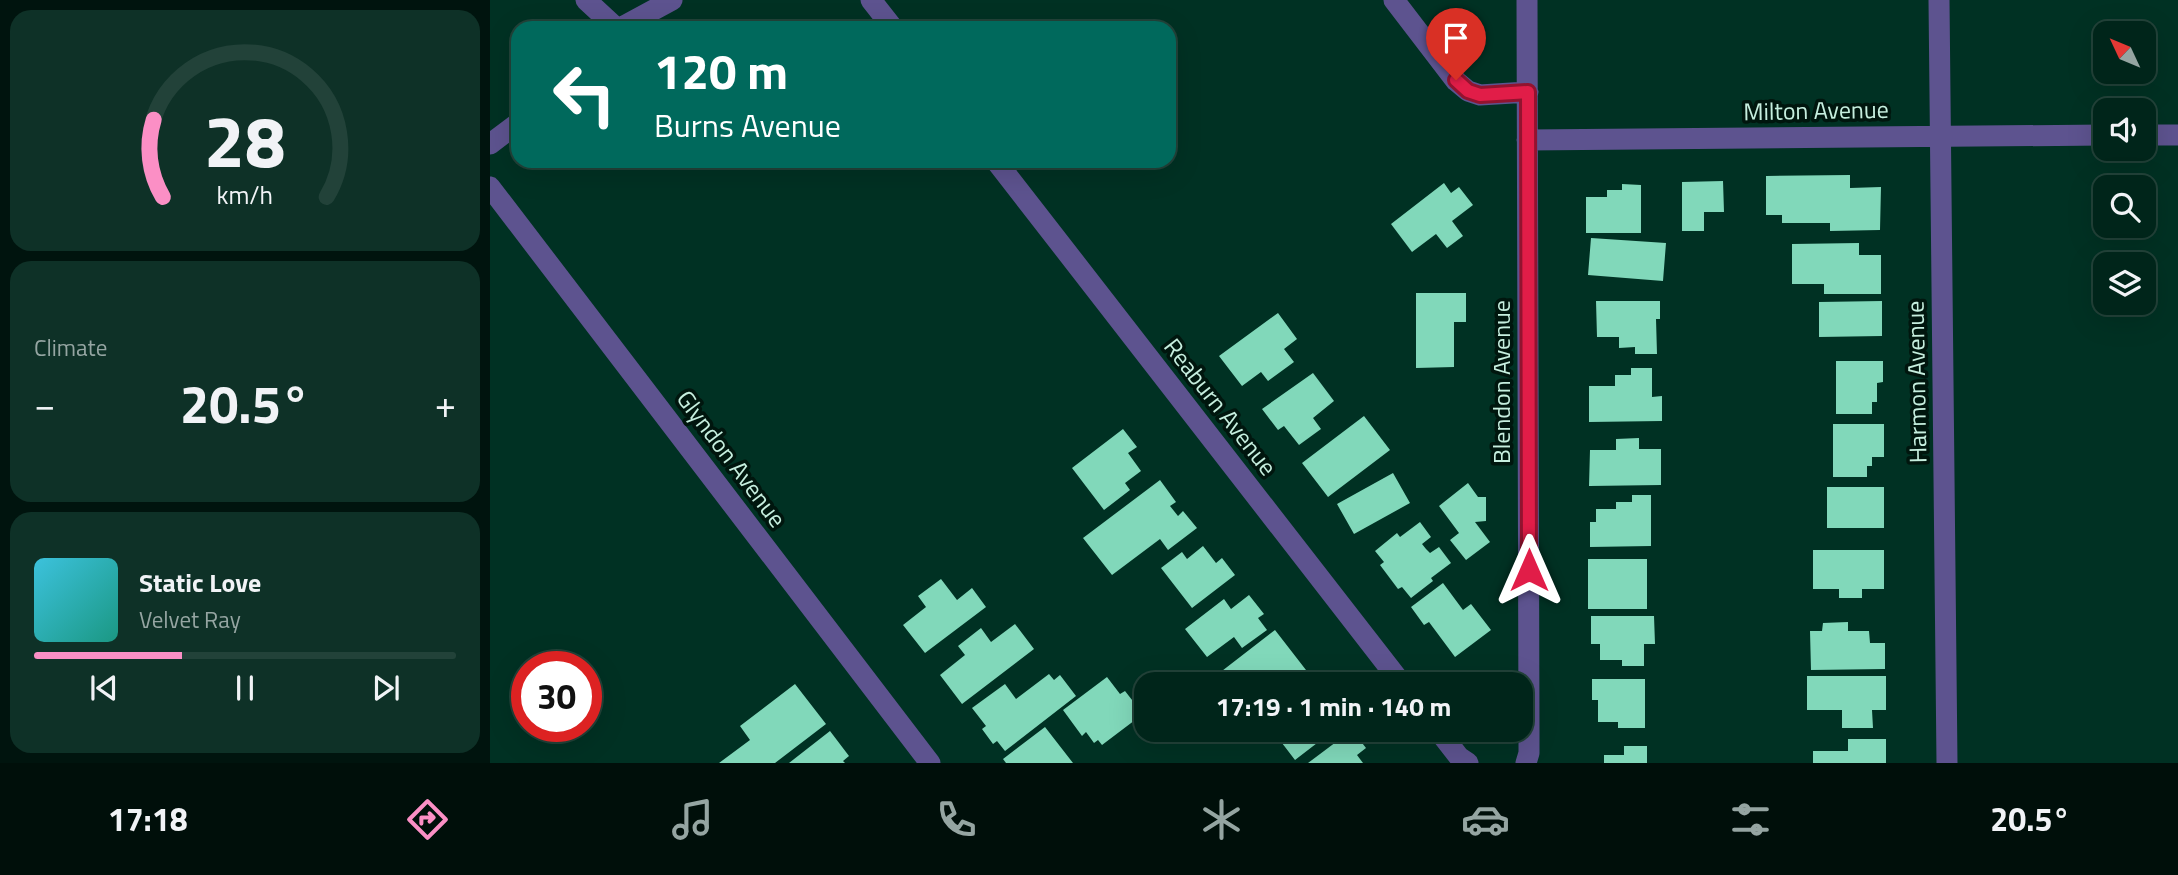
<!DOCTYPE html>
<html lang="en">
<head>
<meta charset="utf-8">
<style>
  :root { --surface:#00251a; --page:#0e3127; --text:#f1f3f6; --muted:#95a5a2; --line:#224239; --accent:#fb8fc5 }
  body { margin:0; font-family:"Titillium Web",sans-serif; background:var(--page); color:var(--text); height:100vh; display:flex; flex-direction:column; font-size:26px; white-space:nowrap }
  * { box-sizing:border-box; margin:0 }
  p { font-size:23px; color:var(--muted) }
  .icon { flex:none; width:38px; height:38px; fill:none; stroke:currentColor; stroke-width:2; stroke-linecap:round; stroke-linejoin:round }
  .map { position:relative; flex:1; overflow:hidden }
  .sheet { display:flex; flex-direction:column; gap:10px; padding:10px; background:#00140e; width:490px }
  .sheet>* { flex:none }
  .guide { position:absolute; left:21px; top:21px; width:665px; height:147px; border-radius:21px; box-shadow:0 7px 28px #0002,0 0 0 2px var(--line); background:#00695c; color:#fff; overflow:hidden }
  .needle { width:46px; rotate:314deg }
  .buttons { position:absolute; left:1603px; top:21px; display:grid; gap:14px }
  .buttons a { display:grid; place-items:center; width:63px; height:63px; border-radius:14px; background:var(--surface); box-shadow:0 7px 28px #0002,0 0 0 2px var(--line); font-size:35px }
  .speed { position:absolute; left:21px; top:651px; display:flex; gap:14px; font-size:35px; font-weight:700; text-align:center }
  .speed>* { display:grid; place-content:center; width:91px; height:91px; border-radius:50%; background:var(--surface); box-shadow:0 7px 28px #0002,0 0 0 2px var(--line); line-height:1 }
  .speed .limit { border:10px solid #d22; background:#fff; color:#111 }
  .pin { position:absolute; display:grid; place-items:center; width:60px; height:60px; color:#fff; margin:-72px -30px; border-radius:50% 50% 50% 0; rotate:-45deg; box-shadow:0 0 7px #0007 }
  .pin .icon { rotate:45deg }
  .me { position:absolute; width:77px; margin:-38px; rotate:0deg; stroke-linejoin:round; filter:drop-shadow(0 0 5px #0008) }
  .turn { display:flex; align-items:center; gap:24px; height:147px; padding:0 28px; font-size:32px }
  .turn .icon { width:91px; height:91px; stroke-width:2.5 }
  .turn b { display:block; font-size:49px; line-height:60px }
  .big { font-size:52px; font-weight:700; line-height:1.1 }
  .sheet .widget { flex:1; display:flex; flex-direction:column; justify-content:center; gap:10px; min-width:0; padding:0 24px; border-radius:21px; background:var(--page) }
  .sheet .dial { align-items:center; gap:0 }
  .dial svg { height:182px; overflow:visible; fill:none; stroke:var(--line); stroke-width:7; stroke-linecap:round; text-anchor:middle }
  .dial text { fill:var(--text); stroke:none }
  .song { display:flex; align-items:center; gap:21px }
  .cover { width:84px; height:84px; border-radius:10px; background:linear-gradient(135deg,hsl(190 70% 55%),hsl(170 70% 35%)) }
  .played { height:7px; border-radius:4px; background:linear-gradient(90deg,var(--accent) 35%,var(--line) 35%) }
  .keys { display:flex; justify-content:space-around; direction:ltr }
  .heat { display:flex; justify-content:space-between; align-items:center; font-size:38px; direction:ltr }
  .trip { position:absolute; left:644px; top:672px; width:399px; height:70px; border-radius:21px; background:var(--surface); box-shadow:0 7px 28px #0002,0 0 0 2px var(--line); font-weight:700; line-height:70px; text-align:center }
  .tab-bar { display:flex; height:112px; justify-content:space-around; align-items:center; background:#000f0a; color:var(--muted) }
  .tab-bar .icon { width:49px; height:49px }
  .tab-bar .current { color:var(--accent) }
  .tab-bar b { font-size:32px; color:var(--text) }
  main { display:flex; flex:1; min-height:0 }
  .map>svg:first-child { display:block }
  .building { fill:#81d8ba }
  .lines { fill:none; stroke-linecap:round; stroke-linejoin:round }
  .minor { stroke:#5d538f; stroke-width:21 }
  .route-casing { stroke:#92132f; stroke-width:18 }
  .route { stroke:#e11d48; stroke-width:12 }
  .labels { text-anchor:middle; stroke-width:7; stroke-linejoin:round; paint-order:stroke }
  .street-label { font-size:24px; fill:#c6efdf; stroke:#00160e }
</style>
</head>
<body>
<main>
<section class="sheet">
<div class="widget dial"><svg viewBox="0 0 100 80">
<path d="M14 69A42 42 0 1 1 86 69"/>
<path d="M14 69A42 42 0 0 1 10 35" stroke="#fb8fc5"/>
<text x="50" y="56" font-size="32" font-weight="700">28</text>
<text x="50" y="72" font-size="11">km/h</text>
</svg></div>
<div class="widget"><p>Climate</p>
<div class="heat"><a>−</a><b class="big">20.5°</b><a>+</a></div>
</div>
<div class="widget">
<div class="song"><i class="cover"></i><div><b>Static Love</b><p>Velvet Ray</p></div></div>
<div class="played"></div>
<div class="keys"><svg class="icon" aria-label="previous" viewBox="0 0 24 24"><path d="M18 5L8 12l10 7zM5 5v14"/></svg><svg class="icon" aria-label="pause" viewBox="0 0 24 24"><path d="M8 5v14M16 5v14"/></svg><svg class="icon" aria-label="next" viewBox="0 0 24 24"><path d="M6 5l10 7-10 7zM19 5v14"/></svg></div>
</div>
</section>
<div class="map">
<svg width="1688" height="763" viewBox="0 0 1688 763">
  <rect width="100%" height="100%" fill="#003123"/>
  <path class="building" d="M1360 175V188L1391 187 1390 230 1340 231V223H1292V215H1276V176Z
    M1233 181 1234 212H1214V231H1192V182Z
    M954 183 961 193 969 187 983 205 962 221 973 236 957 248 946 234 922 252 901 224Z
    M1132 184 1151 185V233H1096V197H1117V190H1132Z
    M1101 238 1176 243 1173 281 1098 275Z
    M1369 243V255H1391V294H1334V284H1302V244Z
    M926 293H976V322H964V367L926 368Z
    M1106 301H1170V319H1166L1167 354H1145V347L1129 348V337H1107Z
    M1392 301V336L1329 337V302Z
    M788 313 807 339 794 349 804 362 778 381 771 372 752 386 729 356Z
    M1346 361H1393V382L1387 383V402H1382V414H1346Z
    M1141 368H1162V397L1172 396V421L1099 422V386H1125V375H1141Z
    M823 373 844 401 823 418 831 429 809 445 794 426 788 430 772 409Z
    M874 416 900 450 838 497 812 463Z
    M1343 424H1394V457H1382V466H1377V477H1343Z
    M633 429 647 447 638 453 651 471 635 483 640 490 614 510 582 468Z
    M1149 438V449H1171V485L1099 486 1100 450H1126V439Z
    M903 473 920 503 864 534 847 504Z
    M670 480 686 502 680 506 688 516 693 511 707 528 678 550 670 539 622 575 593 538Z
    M978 483 988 497H996V521L985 522 1000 542 976 560 960 540 969 533 949 506Z
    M1337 487H1394V528H1337Z
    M1142 495H1161V546L1100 547V522H1106V509H1126V502H1142Z
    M930 522 941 537 932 544 936 549 940 553 949 547 961 563 941 578 943 581 921 598 912 587 908 589 890 565 894 562 885 551 907 533 910 537Z
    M713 546 726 563 732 558 745 575 702 608 671 568 692 552 697 559Z
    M1323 550H1394V589H1372V598H1349V589H1323Z
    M1098 559H1157V609H1098Z
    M451 579 467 600 482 588 496 607 435 653 413 625 436 607 428 596Z
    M953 583 973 610 981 604 1001 630 965 657 939 622 934 625 921 607Z
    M759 595 774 614 768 618 777 630 752 648 744 637 717 657 695 629 734 599 741 609Z
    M1101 616H1164L1165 644H1154V666H1132V660H1110V644H1101Z
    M1358 622V631H1379L1380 643H1395V669L1321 670 1320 631H1332L1333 623Z
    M525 624 544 649 472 704 450 675 475 655 468 646 491 628 501 642Z
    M785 630 816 670 797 684H721L719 681Z
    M559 674 564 680 570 675 586 696 515 751 507 741 503 744 492 729 496 726 482 708 515 684 526 699Z
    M1317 676H1396V710H1382L1383 728H1352V710H1317Z
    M617 677 630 694 635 691 653 714 612 745 608 740 604 743 596 732 592 736 573 710Z
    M1102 679H1155V728H1128V722H1108V700H1102Z
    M305 684 336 724 285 763H229L260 740 250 726Z
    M555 727 583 763H516L513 759Z
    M782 730H831L826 734 831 740 805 760Z
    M862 730 876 748 867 755 873 763H818Z
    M340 731 359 756 353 761 355 763H299Z
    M1358 739H1396V763H1323V751H1358Z
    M1134 746H1157V763H1114V755H1134Z"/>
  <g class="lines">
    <path class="minor" d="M96 0 123 25
      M381 0 403 28
      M904 0 966 81 978 91 990 95 1038 92
      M1449 0 1457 763
      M134 26 182 0
      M1654 135H1688
      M1037 140 1615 135
      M0 144 28 123
      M506 161 912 684
      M0 187 440 763
      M948 730 969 757 978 763
      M1036 763 1039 753V731L1037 0"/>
  </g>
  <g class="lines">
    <defs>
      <path id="route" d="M966 80 978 91 990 95 1038 92 1039 570"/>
    </defs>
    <use href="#route" class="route-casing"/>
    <use href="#route" class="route"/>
  </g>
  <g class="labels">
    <g class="street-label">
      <text transform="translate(1326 111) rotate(-1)" y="8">Milton Avenue</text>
      <text transform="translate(1012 382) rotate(-90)" y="8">Blendon Avenue</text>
      <text transform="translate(1427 382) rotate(-91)" y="8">Harmon Avenue</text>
      <text transform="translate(730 407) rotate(52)" y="8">Reaburn Avenue</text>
      <text transform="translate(241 459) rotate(53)" y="8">Glyndon Avenue</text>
    </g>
  </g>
</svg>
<div class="buttons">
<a><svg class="needle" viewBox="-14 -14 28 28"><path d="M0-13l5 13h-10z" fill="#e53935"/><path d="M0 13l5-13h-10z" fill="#95a5a2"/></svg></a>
<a><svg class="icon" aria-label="sound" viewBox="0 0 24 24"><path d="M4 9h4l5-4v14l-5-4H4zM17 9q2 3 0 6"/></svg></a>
<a><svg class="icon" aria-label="search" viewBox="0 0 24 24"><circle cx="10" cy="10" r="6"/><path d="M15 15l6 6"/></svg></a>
<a><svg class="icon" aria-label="layers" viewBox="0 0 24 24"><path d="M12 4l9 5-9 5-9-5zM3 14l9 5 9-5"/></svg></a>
</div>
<div class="speed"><div class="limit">30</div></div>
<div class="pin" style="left:966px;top:80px;background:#d93025"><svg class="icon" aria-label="arrive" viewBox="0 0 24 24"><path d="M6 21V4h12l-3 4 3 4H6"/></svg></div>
<svg class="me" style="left:1039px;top:570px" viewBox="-20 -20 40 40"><path d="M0-17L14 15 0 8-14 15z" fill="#e11d48" stroke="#fff" stroke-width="4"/></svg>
<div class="trip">17:19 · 1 min · 140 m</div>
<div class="guide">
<div class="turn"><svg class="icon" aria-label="left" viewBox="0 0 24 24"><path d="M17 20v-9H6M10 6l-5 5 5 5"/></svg><div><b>120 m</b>Burns Avenue</div></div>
</div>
</div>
</main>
<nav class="tab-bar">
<b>17:18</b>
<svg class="icon current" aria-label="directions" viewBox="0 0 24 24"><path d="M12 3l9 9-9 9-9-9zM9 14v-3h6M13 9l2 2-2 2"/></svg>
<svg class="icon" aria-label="music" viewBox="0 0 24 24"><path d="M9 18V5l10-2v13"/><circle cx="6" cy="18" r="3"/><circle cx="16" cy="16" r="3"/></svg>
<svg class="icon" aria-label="phone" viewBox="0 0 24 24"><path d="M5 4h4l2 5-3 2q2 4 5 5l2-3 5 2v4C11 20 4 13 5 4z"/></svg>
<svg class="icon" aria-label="climate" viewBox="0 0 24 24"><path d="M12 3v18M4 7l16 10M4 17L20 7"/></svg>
<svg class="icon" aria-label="car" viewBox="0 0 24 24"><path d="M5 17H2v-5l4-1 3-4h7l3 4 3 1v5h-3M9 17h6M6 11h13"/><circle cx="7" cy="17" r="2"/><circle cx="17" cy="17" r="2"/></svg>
<svg class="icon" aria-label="filters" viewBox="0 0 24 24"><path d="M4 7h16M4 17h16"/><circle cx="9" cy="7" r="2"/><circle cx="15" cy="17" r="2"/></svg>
<b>20.5°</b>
</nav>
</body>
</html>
